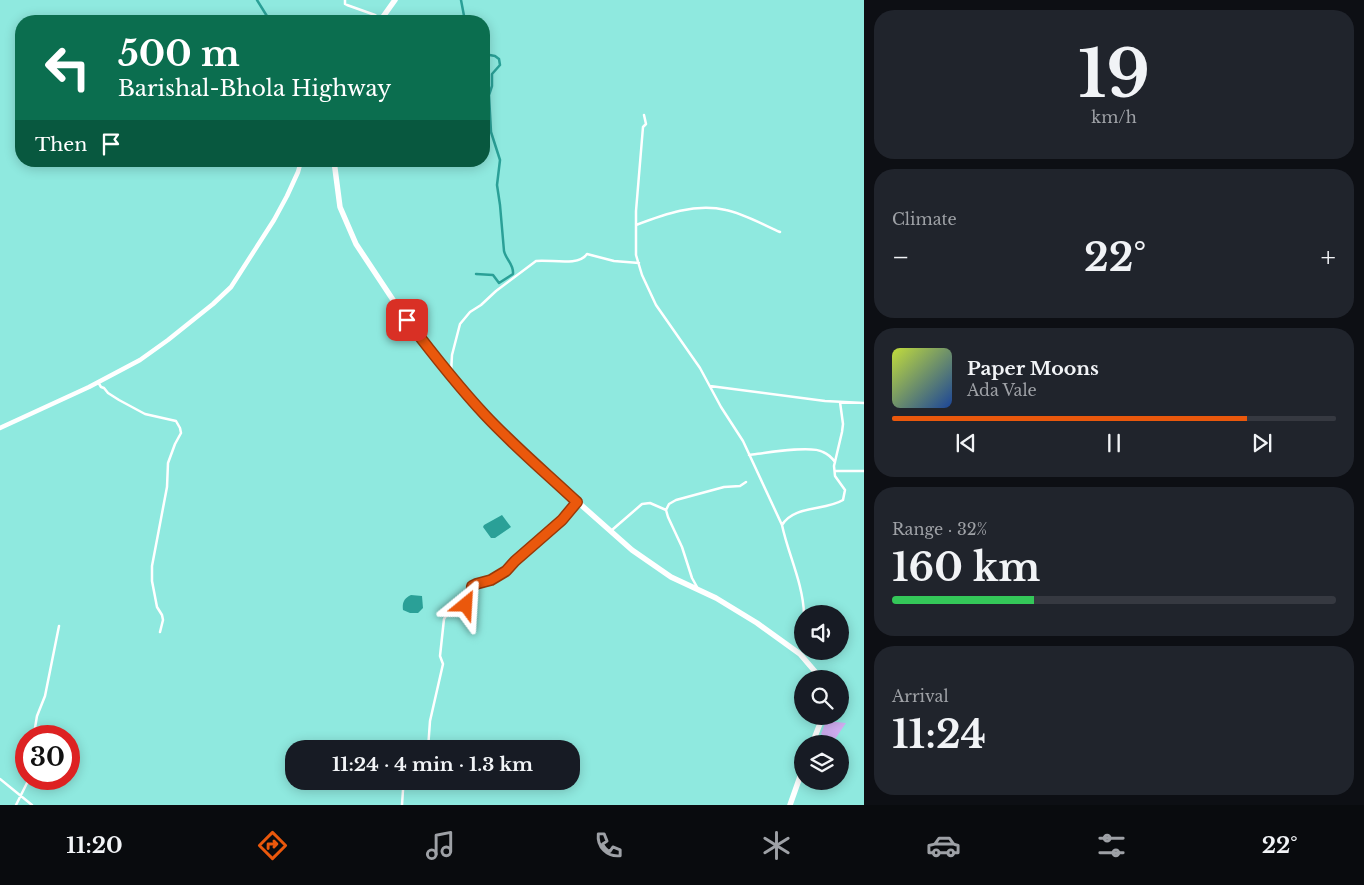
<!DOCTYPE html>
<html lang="en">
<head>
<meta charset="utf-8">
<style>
  :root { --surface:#171b24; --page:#20242c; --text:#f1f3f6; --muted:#9ea1a6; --line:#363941; --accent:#ea580c }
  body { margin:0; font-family:"Libre Baskerville",serif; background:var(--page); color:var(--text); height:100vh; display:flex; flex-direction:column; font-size:19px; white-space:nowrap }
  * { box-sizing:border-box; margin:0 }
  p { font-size:16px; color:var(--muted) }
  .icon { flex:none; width:28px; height:28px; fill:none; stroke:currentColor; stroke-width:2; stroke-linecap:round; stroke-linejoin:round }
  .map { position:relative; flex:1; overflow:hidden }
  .sheet { display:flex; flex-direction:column; gap:10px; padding:10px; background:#0d0f14; width:500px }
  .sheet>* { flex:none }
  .banner { position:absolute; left:15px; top:15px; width:475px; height:152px; border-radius:20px; box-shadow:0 2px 12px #0003; background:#0b6e4f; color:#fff; overflow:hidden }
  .fabs { position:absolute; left:794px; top:605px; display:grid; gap:10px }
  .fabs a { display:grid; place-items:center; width:55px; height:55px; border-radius:50%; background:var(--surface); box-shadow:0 2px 12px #0003; font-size:25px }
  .speed { position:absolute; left:15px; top:725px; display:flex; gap:10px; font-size:25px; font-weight:700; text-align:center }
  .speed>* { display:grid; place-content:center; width:65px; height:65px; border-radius:50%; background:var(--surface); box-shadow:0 2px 12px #0003; line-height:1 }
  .speed .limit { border:8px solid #d22; background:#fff; color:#111 }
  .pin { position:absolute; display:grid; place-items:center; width:42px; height:42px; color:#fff; margin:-21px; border-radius:10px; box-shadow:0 2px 8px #0006 }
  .me { position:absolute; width:55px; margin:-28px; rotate:27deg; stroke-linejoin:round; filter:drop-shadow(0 0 4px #0008) }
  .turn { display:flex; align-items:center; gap:18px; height:105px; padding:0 20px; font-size:22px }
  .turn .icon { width:65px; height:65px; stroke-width:2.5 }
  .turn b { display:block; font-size:35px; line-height:42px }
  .then { display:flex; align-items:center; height:48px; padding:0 20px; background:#0003; gap:10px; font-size:19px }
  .big { font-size:38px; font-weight:800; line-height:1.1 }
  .sheet .tile { flex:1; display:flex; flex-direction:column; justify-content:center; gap:8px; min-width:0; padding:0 18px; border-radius:20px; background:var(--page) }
  .sheet .dial { align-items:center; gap:0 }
  .dial b { font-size:65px; line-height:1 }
  .song { display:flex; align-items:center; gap:15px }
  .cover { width:60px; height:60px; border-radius:8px; background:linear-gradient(135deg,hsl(70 70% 55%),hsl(220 70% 35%)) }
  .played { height:5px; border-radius:2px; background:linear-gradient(90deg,var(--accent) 80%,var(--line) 80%) }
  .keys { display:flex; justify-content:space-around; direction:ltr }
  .heat { display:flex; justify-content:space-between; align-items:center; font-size:28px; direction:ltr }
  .charge { height:8px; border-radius:4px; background:linear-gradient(90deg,#34c759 32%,var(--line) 0) }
  .trip { position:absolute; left:285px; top:740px; width:295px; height:50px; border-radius:20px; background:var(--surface); box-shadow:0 2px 12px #0003; font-weight:800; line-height:50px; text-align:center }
  .tab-bar { display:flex; height:80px; justify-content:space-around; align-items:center; background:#090b0e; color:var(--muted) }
  .tab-bar .icon { width:35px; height:35px }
  .tab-bar .selected { color:var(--accent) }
  .tab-bar b { font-size:22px; color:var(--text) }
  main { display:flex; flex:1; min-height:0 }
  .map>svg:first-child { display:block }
  .green { fill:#d1aff2 }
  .water { fill:#2aa097 }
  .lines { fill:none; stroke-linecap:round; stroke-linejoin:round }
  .canal { stroke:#2aa097; stroke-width:2.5 }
  .minor { stroke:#fff; stroke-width:2.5 }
  .secondary { stroke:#fff; stroke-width:4.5 }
  .trunk { stroke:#fff; stroke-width:5.5 }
  .route-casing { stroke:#983908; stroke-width:12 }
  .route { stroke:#ea580c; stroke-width:9 }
</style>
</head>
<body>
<main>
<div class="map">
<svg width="864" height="805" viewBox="0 0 864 805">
  <rect width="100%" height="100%" fill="#8fe9df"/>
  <path class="green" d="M826 721 846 723 833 742 821 734Z"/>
  <path class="water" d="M502 515 511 527 495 538H491L483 527 484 525Z
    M411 595 422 596 423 608 418 613H410L403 610C402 603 404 598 411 595Z"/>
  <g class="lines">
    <path class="canal" d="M257 0 270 21
      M461 0 465 21
      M476 274 493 275 499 283 513 274C514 264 506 260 504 251L500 205 497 185 500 160 491 132 489 95 492 86V74L500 65 499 59 495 56 484 54"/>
    <path class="minor" d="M345 0V4L347 5 375 15 380 19
      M644 115 646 124 643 127 636 211V255L642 275 656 305 700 368 721 407 743 441 782 525
      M636 225C665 214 695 203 726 210 742 213 764 225 780 232
      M451 373 452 355 460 324 470 312 481 305 496 291 536 261C550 259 578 267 587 254L614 261 639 263
      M98 382 101 387 104 388 108 393 119 400 145 414 176 421 180 428 181 433 175 444 168 463 167 487 152 566V581L157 607 162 615 163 620 160 632
      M710 386 825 401 864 403
      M749 455C765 453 811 445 823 452 828 454 832 458 835 462
      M835 471H864
      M612 530 642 504 650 503 666 510
      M697 587 692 578 682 547 668 517 666 510 669 504 676 500 724 487 740 486 746 482
      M804 614C803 583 788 554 782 525 794 505 825 511 843 500L845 490 835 476 834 466 842 432 843 424 840 402
      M37 736 35 735V728L37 716 45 696 59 626
      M428 749 430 721 443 664 440 656 444 619 449 612 466 605 471 598 472 586 476 584 491 580 506 571 515 561 562 520 576 503
      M0 779 32 805
      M400 781 403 790 402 805
      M16 805 29 779"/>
    <path class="secondary" d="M0 428 89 387 140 360 168 340 213 304 231 287 274 220 287 196 298 172 301 161"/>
    <path class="trunk" d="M380 21 395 0
      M334 161 340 207 356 244 407 321 451 376 485 416 519 450 632 550 671 577 716 598 757 623 800 654 818 675 820 679
      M812 744 823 716
      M790 805 802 771"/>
  </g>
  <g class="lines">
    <defs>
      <path id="route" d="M407 320C432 353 457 385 485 415 514 446 546 473 577 502L562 520 515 561 506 571 491 580 476 584 472 586 471 598 466 605"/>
    </defs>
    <use href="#route" class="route-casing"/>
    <use href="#route" class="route"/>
  </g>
</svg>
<div class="fabs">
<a><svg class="icon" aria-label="sound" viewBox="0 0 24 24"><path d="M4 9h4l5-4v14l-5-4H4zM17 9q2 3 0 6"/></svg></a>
<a><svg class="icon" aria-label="search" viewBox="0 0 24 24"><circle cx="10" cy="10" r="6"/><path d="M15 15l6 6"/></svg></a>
<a><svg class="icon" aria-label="layers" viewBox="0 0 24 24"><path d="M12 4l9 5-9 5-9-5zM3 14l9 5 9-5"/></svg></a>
</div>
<div class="speed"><div class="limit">30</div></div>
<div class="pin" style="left:407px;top:320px;background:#d93025"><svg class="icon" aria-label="arrive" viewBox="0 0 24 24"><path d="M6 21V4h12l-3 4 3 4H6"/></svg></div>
<svg class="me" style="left:466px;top:605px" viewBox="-20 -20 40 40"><path d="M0-17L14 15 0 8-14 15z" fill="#ea580c" stroke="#fff" stroke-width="4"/></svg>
<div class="trip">11:24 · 4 min · 1.3 km</div>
<div class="banner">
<div class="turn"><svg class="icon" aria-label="left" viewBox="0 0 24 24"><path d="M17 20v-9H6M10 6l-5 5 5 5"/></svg><div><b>500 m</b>Barishal-Bhola Highway</div></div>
<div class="then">Then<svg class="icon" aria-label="arrive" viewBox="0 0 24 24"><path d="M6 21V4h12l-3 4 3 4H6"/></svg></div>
</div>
</div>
<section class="sheet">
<div class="tile dial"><b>19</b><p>km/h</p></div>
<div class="tile"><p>Climate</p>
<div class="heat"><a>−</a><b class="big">22°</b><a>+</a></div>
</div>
<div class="tile">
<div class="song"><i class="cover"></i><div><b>Paper Moons</b><p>Ada Vale</p></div></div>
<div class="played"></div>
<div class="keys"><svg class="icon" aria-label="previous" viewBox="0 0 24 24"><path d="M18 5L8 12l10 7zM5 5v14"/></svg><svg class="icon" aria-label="pause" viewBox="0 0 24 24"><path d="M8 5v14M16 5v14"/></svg><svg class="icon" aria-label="next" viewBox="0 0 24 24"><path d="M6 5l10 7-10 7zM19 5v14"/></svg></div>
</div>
<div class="tile"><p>Range · 32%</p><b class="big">160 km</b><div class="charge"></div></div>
<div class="tile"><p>Arrival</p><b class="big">11:24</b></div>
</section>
</main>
<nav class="tab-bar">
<b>11:20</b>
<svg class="icon selected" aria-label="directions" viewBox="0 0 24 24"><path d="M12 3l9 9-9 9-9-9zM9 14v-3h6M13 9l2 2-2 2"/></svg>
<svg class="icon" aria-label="music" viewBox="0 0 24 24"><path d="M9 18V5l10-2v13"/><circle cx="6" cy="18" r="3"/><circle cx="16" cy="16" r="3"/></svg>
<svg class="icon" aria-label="phone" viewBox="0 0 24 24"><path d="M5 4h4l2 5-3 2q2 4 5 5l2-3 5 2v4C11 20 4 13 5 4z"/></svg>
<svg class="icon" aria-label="climate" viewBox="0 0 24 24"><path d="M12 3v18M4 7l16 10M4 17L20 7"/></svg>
<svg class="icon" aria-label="car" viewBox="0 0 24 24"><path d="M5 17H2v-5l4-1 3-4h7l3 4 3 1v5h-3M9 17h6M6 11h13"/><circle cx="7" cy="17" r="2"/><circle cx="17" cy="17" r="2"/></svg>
<svg class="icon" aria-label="filters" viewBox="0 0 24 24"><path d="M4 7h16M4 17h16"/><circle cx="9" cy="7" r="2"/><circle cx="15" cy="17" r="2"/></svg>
<b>22°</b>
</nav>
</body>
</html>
